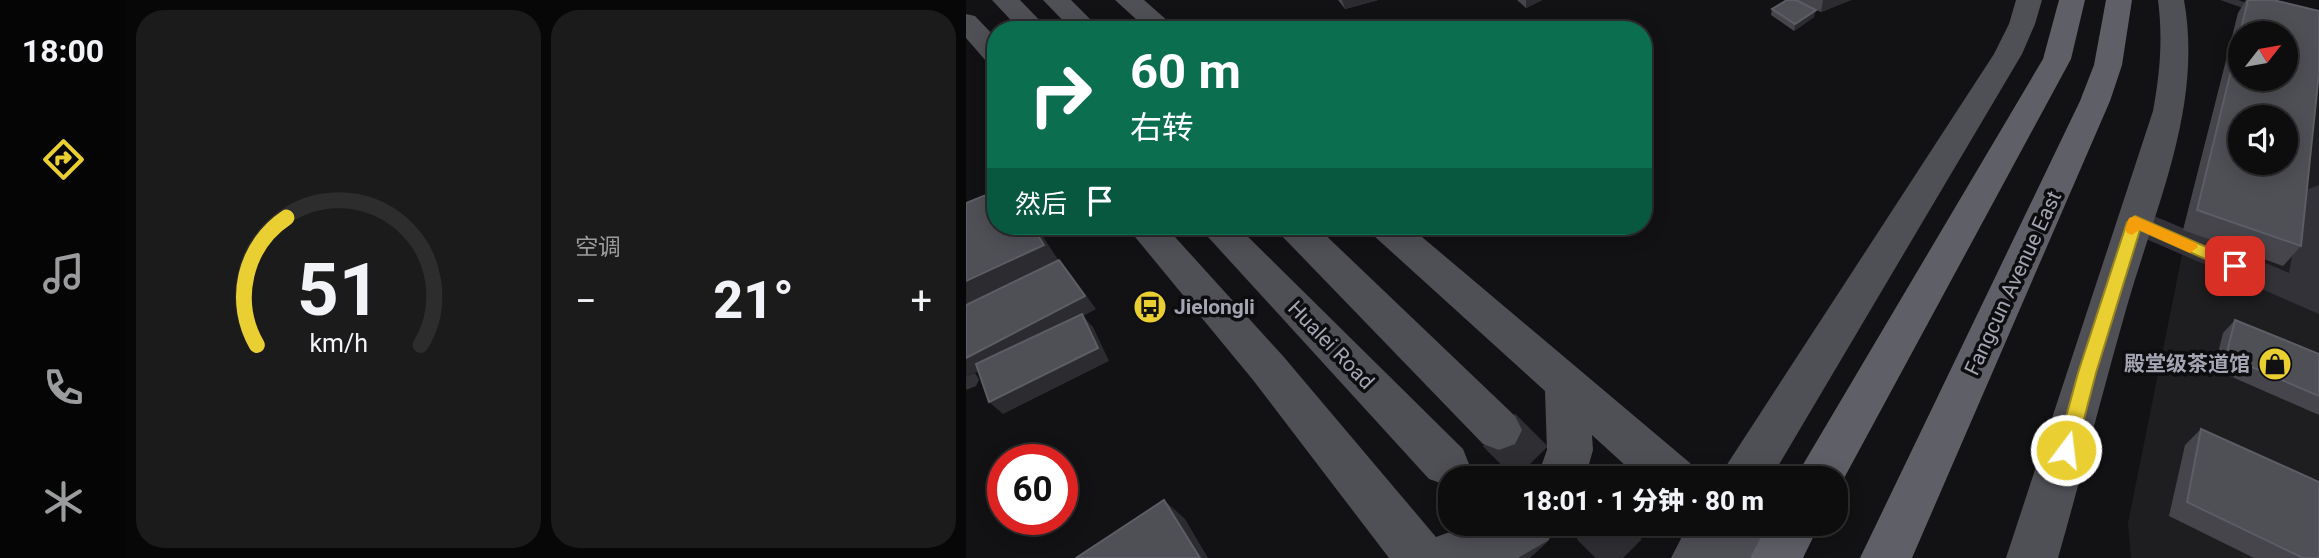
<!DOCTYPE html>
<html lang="zh">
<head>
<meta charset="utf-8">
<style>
  :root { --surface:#0e0d0e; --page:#1c1b1c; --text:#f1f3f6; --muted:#9b9c9e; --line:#2e2d2e; --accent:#eacf32 }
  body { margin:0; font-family:Roboto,"Noto Sans SC",sans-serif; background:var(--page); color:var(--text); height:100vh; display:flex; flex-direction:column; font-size:26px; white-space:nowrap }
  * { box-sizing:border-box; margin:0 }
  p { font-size:23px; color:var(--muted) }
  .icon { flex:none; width:38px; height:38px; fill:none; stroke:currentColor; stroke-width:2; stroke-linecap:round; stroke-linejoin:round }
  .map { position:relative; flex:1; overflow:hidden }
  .side { display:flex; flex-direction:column; gap:10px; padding:10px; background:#080708; width:840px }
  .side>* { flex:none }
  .hud { position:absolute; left:21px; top:21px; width:665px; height:214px; border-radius:28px; box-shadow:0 4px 18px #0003,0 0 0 2px var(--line); background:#0b6e4f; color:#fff; overflow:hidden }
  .needle { width:46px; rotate:59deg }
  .controls { position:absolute; left:1262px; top:21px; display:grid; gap:14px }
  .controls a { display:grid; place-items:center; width:70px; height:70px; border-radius:50%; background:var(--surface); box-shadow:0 4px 18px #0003,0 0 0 2px var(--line); font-size:35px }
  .speed { position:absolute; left:21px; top:444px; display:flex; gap:14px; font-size:35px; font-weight:700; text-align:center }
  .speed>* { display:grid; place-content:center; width:91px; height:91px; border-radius:50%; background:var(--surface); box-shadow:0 4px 18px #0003,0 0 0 2px var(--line); line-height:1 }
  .speed .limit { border:10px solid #d22; background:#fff; color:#111 }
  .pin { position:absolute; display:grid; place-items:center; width:60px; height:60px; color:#fff; margin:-30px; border-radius:14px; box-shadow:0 4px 10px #0006 }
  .me { position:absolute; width:77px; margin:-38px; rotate:15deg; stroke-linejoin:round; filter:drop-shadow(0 0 5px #0008) }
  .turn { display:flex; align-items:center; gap:24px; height:147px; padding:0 28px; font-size:32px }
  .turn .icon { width:91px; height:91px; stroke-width:2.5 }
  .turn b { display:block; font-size:49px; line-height:60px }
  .then { display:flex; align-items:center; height:66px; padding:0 28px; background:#0003; gap:14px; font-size:26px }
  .big { font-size:52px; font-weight:800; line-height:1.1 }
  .side .card { flex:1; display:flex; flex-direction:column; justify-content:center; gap:10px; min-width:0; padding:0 24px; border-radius:28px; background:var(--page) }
  .side .dial { align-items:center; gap:0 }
  .dial svg { height:182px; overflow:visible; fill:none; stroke:var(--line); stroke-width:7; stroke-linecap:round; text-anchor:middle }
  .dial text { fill:var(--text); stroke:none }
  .heat { display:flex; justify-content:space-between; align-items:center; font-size:38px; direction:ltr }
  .side .tiles { flex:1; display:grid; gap:10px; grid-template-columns:repeat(2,1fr) }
  .trip { position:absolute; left:472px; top:466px; width:410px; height:70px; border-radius:28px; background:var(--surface); box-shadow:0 4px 18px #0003,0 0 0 2px var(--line); font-weight:800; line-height:70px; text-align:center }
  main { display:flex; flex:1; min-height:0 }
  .tab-bar { display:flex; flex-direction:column; width:126px; justify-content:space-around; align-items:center; background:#060506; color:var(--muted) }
  .tab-bar .icon { width:49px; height:49px }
  .tab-bar .current { color:var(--accent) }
  .tab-bar b { font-size:32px; color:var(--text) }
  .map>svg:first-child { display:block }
  .built { fill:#1e1d20; fill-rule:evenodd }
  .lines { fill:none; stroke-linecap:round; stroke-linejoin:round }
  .primary-tunnel { stroke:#2f2f33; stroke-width:46; stroke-dasharray:46 23; stroke-linecap:butt }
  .lane { fill:#333238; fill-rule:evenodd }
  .street { fill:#333238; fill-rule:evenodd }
  .primary { fill:#4f4f56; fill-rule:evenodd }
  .highway { fill:#5f5f68; fill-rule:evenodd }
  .wall { fill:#45454b }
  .shaded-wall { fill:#2c2c30 }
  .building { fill:#4f5056; stroke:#5c5d65; stroke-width:2; fill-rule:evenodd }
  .route { fill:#eacf32; stroke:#988720; stroke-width:2 }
  .slow { fill:#f59e0b }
  .labels { text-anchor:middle; stroke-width:7; stroke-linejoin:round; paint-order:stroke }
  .street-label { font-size:21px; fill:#a3a5b3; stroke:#0d0c0e }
  .poi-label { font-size:21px; font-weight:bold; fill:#a3a5b3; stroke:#0d0c0e; text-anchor:start }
</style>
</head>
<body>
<main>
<nav class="tab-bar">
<b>18:00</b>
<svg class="icon current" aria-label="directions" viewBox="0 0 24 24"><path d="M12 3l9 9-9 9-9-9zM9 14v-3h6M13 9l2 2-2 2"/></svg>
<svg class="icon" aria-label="music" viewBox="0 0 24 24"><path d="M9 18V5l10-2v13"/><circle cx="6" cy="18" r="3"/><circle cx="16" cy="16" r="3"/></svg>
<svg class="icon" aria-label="phone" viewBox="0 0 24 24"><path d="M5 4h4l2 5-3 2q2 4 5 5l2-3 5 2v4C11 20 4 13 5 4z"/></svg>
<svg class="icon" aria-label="climate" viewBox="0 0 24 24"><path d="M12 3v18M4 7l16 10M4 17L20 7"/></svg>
</nav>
<section class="side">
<div class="tiles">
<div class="card dial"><svg viewBox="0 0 100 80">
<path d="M14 69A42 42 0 1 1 86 69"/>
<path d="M14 69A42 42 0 0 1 27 13" stroke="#eacf32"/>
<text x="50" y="56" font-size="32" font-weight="700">51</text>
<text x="50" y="72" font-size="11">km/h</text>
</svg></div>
<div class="card"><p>空调</p>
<div class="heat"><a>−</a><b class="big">21°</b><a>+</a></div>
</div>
</div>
</section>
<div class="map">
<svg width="1353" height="558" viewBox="0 0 1353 558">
  <rect width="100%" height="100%" fill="#121113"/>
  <path class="built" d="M1272 13 1353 33V558H1165L1162 523 1218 245 1217 230ZM1274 33H1320V79H1274ZM1274 117H1320V163H1274Z"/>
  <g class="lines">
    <path class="primary-tunnel" d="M533 430 581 478
      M534 523 566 558
      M627 523 662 558"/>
    <path class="lane" d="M1254 0H1272L1306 12 1300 16Z
      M3 372 10 374 13 380 10 386 0 390V373Z"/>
    <path class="street" d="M1353 185V314L1157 229 1153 221 1157 213 1169 210 1181 213 1323 273 1337 196 1342 189Z"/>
    <path class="primary" d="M26 0H54L83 30H54Z
      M77 0H105L135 30H106Z
      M149 0H178L212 30H182Z
      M1050 0H1076L1069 24 1056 54 805 478H755L762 463 1028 54 1043 24Z
      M1192 0H1218C1237 106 1190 205 1161 306 1137 390 1116 474 1092 558H1040L1187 111C1194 73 1197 39 1192 0Z
      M0 14 9 16 30 38V63L20 61 0 38Z
      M160 226H199L317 356 470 537 481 533 501 532 517 523H590L583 540 552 558H423L287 380Z
      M232 226H271L497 449 503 464 497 478H485V484L480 485 463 479Z
      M310 226H350L549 416 556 430 549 444 533 450 517 444 315 235Z
      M402 226H443L724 463 731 478H673L626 435 627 450 619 478H571L581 450 579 391 407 235Z
      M723 523H796L814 540 822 558H705Z"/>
    <path class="highway" d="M1093 0H1119L1105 59 870 493V478H829L1077 59Z
      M1140 0H1166L1156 65 1144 101 946 558H894L1114 101 1128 65Z
      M802 523H854L837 558H784Z"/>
  </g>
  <path class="wall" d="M372 0H412L379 9Z
    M551 0H576L560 8Z
    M821 0H885L855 12 832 1 848 17 828 31 805 15 806 9Z
    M1280 0H1307L1335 246 1317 266 1217 230 1272 13Z
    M1269 320 1353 354V415L1248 369 1257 333Z
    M1235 429 1353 558H1288L1203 516 1219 445Z"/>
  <path class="shaded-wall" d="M376 0H412L379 9Z
    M560 0H576L560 8Z
    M857 0H885L855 12Z
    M850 10 848 17 828 31 829 24Z
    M66 226H70L95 264 0 310V281Z
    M93 260 104 273 130 309 117 316 127 327 143 361 37 414 23 402 117 316 2 377 0 375V358Z
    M198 500 219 519 242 558H234Z"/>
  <path class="building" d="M821 0H830L850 10 829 24 806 9Z
    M1282 0H1307L1353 11V72L1335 246 1231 210 1274 34V79H1320V33H1274ZM1274 117H1320V163H1274Z
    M30 191V226H66L78 245 0 281V203Z
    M93 260 119 296 0 358V305Z
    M116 314 132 348 23 402 10 364Z
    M1269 320 1353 354V396L1260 356Z
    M1235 429 1353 482V558H1337L1221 502Z
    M198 500 234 558H110Z"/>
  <path class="route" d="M1169 216 1275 262 1277 266 1275 270H1264L1174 230 1130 373 1110 450 1107 456 1100 458 1093 456 1091 450 1112 373 1161 222Z"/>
  <path class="slow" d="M1169 216 1230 243 1232 247 1224 253 1173 230 1166 235 1161 233 1159 229 1163 218Z"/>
  <defs>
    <symbol id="bus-disc" viewBox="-11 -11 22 22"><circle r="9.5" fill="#eacf32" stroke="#0d0c0e"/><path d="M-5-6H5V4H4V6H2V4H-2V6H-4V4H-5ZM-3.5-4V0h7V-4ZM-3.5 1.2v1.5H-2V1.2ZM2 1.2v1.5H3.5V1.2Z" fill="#111"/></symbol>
    <symbol id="shop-disc" viewBox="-11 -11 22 22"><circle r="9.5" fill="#eacf32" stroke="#0d0c0e"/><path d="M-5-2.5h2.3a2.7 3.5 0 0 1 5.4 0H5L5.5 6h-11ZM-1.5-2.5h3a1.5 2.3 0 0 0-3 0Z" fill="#111"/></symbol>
  </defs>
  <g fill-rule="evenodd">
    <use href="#bus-disc" x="165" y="288" width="38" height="38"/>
    <use href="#shop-disc" x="1290" y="345" width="38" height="38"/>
  </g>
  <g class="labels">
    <g class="street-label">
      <text transform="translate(1047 283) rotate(-65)" y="7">Fangcun Avenue East</text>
      <text transform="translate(365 345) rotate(46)" y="7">Hualei Road</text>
    </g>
    <g class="poi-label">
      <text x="208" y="314">Jielongli</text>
      <text x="1284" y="371" text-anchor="end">殿堂级茶道馆</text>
    </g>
  </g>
</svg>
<div class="controls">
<a><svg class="needle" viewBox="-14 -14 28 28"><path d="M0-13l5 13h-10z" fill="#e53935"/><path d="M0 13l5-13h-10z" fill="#9b9c9e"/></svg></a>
<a><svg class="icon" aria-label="sound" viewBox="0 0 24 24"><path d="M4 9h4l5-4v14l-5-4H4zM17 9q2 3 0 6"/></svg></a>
</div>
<div class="speed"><div class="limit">60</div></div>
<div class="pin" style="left:1269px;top:266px;background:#d93025"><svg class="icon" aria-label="arrive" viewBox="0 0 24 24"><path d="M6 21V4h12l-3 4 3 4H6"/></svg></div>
<svg class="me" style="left:1100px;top:450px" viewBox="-20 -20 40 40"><circle r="17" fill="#eacf32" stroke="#fff" stroke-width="3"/><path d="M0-11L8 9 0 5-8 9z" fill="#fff"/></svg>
<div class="trip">18:01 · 1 分钟 · 80 m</div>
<div class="hud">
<div class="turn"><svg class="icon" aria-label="right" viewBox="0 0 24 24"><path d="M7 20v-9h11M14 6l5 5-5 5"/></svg><div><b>60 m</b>右转</div></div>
<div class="then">然后<svg class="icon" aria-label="arrive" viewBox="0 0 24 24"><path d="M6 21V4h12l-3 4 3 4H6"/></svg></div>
</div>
</div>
</main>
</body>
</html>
